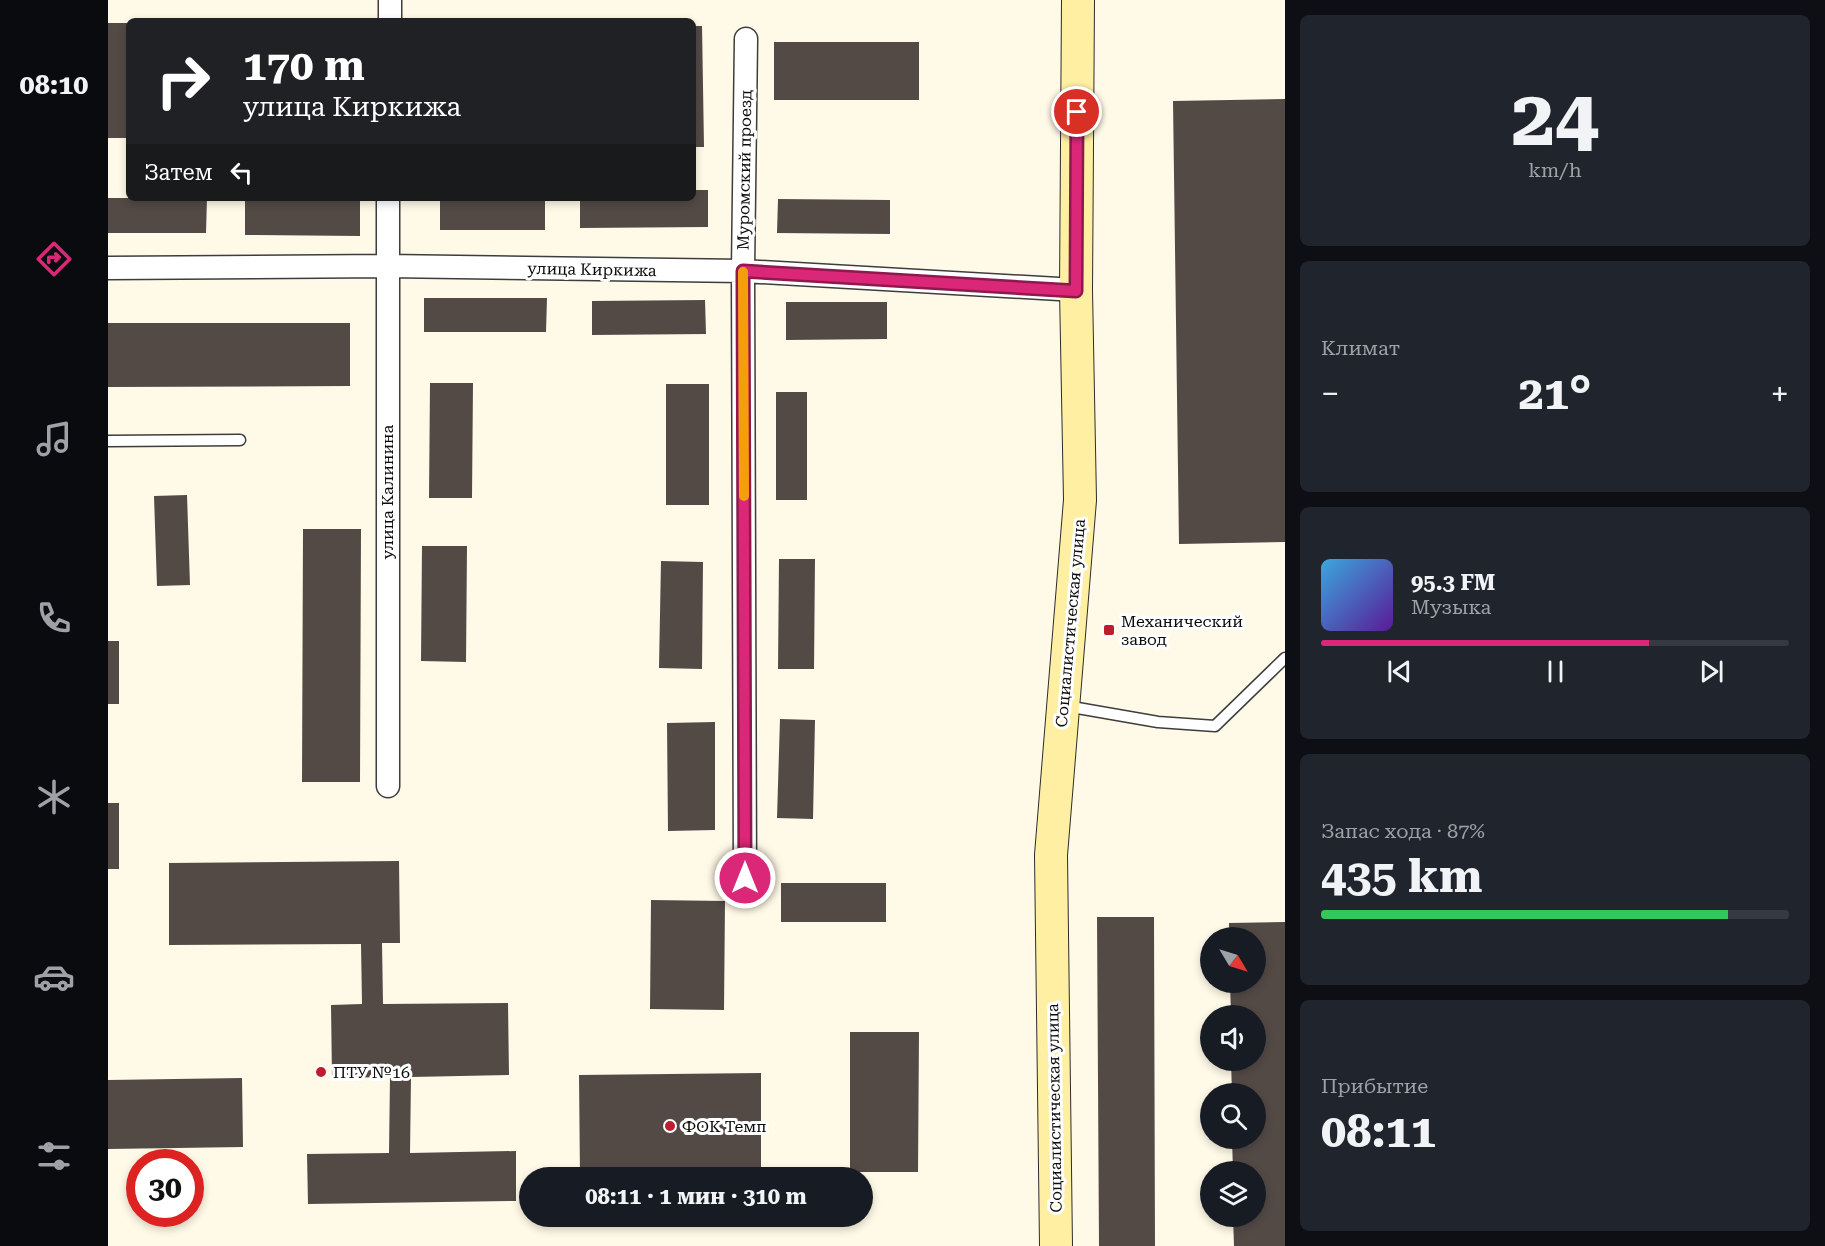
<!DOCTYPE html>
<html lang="ru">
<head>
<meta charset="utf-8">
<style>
  :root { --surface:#171b24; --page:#20242c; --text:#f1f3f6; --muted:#9ea1a6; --line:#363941; --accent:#db2777 }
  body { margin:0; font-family:"Roboto Serif",serif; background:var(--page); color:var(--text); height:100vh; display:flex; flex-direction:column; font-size:22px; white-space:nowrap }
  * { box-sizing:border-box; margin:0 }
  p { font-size:20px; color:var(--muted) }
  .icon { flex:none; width:33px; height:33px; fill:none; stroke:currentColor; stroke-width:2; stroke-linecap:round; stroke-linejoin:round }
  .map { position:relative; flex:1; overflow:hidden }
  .drawer { display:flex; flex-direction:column; gap:15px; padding:15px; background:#0d0f14; width:540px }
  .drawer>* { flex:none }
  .hud { position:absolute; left:18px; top:18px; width:570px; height:183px; border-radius:9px; box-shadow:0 3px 9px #0003; background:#202124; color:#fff; overflow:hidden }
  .needle { width:39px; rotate:128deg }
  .buttons { position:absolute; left:1092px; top:927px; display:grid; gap:12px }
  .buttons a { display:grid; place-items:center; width:66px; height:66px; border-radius:50%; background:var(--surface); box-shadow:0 3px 9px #0003; font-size:30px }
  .speed { position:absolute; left:18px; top:1149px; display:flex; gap:12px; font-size:30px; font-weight:700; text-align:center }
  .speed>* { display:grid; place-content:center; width:78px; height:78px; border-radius:50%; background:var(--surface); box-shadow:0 3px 9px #0003; line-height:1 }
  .speed .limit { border:9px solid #d22; background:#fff; color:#111 }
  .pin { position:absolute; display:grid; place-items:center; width:51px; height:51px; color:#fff; margin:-26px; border:3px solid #fff; border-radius:50%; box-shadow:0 2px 6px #0007 }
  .me { position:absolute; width:66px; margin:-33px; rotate:0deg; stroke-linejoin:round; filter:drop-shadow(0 0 4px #0008) }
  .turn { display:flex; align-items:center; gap:21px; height:126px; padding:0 18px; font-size:27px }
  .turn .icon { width:78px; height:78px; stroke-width:2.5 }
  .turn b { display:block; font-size:42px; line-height:51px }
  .then { display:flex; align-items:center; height:57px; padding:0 18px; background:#0003; gap:12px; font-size:22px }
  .big { font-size:45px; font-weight:700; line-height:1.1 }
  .drawer .card { flex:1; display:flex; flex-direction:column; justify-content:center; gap:9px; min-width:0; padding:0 21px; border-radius:9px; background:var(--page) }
  .drawer .dial { align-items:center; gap:0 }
  .dial b { font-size:78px; line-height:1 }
  .song { display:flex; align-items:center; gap:18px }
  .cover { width:72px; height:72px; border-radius:9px; background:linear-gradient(135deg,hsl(200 70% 55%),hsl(270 70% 35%)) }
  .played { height:6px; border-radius:3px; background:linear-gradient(90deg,var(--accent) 70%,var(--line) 70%) }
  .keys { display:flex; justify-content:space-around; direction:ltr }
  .heat { display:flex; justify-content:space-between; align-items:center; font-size:33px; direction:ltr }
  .charge { height:9px; border-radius:4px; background:linear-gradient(90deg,#34c759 87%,var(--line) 0) }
  .trip { position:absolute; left:411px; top:1167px; width:354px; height:60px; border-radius:30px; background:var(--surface); box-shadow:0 3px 9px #0003; font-weight:700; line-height:60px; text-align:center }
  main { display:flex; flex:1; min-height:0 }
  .tabs { display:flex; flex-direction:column; width:108px; justify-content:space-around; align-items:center; background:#090b0e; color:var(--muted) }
  .tabs .icon { width:42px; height:42px }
  .tabs .active { color:var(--accent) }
  .tabs b { font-size:27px; color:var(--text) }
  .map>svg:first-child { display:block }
  .building { fill:#534a46 }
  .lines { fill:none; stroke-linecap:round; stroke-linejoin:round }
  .service-casing { stroke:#3d3d3d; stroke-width:13 }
  .minor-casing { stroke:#3d3d3d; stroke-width:25 }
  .secondary-casing { stroke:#2c2c2c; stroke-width:34 }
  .service { stroke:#fff; stroke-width:10 }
  .minor { stroke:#fff; stroke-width:22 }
  .secondary { stroke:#ffefa2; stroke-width:32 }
  .route-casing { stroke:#8e194d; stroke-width:15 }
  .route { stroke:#db2777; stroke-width:10 }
  .slow { stroke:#f59e0b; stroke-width:10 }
  .poi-dot { fill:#bf1d2f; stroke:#fff; stroke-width:2 }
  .labels { text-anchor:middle; stroke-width:6; stroke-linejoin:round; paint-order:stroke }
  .street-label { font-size:16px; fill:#0a0a0a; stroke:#fff }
  .poi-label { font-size:16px; fill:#0a0a0a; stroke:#fff; text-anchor:start }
</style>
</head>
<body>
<main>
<nav class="tabs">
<b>08:10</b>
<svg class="icon active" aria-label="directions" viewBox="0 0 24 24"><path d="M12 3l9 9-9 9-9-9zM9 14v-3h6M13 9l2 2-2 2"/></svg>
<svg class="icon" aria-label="music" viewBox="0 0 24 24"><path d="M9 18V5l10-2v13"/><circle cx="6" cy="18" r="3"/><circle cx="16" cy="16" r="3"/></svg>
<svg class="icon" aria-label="phone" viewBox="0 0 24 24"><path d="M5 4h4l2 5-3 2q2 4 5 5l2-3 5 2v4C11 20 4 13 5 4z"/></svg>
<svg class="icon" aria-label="climate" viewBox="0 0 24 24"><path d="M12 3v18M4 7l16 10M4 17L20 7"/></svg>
<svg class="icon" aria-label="car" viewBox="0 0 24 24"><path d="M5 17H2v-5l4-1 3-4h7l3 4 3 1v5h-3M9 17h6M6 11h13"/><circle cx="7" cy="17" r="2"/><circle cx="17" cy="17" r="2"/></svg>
<svg class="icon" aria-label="filters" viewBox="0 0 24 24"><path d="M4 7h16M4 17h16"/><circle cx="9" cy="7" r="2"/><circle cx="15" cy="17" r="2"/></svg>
</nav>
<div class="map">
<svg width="1177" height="1246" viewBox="0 0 1177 1246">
  <rect width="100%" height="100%" fill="#fff9e7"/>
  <path class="building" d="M0 23H21V138H0Z
    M585 26H594L596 147H585Z
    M666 42H811V100H666Z
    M1177 99V542L1071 544 1065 101Z
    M585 190H600V227L472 228V198H585Z
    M0 198H99L98 233H0Z
    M137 198H252V236L137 235Z
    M332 198H437V230H332Z
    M670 199 782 200V234L669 233Z
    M316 298H439L438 332H316Z
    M597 300 598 334 484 335V301Z
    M678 302H779V339L678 340Z
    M0 323H242V386L0 387Z
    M322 383H365L364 498H321Z
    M558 384H601V505H558Z
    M668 392H699V500H668Z
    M79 495 82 585 49 586 46 496Z
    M195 529H253L252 782H194Z
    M314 546H359L358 662 313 661Z
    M671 559H707L706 669H670Z
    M553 561 595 562 594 669 551 668Z
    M0 641H11V704H0Z
    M672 719 707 720 705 819 669 818Z
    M607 722V830L560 831 559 723Z
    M0 803H11V869H0Z
    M291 861 292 943H274L275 1004 400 1003 401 1075 303 1077 302 1153 408 1151V1201L200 1204 199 1154 281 1153 282 1077 224 1078 223 1005 254 1004 253 944 61 945V863Z
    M673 883H778V922H673Z
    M543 900 617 901 616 1010 542 1009Z
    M989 917H1046L1047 1246H991Z
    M1177 922V1246H1126L1125 1216H1148V1172H1125L1124 1138H1148V1094H1124L1123 1060H1148V1016H1123L1122 982H1148V938H1121V923Z
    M742 1032H811L810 1172H742Z
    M653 1073V1178H472L471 1075Z
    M134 1078 135 1147 0 1149V1080Z"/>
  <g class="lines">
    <defs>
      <path id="service" d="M0 441 132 440
        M958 706 1050 722 1107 726 1177 658"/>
      <path id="minor" d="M282 21V0
        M280 198V786
        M0 268 279 266 635 271 968 290
        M637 877 635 271 638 39"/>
      <path id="secondary" d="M948 1246 943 855 972 500 968 290 970 0"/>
    </defs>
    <use href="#service" class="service-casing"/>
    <use href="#minor" class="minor-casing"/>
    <use href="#secondary" class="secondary-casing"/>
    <use href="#service" class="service"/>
    <use href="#minor" class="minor"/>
    <use href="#secondary" class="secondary"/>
  </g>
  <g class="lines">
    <defs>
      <path id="route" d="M637 878 635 271 968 291 969 112"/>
    </defs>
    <use href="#route" class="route-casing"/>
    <use href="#route" class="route"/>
    <path class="slow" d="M635 272 636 496"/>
  </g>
  <g class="poi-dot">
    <rect x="995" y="624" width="12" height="12" rx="3"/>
    <circle cx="213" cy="1072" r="6"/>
    <circle cx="562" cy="1126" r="6"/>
  </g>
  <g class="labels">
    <g class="street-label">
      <text transform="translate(636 170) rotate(-89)" y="6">Муромский проезд</text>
      <text transform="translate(484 269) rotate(1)" y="6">улица Киркижа</text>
      <text transform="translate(279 492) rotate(-90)" y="6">улица Калинина</text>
      <text transform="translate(962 623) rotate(-85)" y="6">Социалистическая улица</text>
      <text transform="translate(946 1108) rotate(-91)" y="6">Социалистическая улица</text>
    </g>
    <g class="poi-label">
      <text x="1013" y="627">Механический<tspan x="1013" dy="18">завод</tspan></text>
      <text x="225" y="1078">ПТУ №16</text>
      <text x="574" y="1132">ФОК Темп</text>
    </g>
  </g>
</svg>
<div class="buttons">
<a><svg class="needle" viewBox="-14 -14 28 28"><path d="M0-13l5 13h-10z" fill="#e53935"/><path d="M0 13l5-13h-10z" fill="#9ea1a6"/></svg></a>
<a><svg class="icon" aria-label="sound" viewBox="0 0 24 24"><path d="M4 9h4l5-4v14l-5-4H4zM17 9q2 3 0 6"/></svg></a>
<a><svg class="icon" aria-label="search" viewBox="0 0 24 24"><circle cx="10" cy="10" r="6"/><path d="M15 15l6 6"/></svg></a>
<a><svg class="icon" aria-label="layers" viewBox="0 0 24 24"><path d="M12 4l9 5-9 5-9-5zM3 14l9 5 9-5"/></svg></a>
</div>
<div class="speed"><div class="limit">30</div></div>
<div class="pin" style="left:969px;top:112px;background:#d93025"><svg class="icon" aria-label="arrive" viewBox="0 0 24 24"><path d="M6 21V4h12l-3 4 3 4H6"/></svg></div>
<svg class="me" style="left:637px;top:878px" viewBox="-20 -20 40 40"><circle r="17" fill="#db2777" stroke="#fff" stroke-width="3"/><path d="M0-11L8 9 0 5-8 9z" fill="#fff"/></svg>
<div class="trip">08:11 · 1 мин · 310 m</div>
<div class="hud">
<div class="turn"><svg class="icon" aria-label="right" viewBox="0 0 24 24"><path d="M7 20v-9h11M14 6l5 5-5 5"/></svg><div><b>170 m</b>улица Киркижа</div></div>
<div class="then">Затем<svg class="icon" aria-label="left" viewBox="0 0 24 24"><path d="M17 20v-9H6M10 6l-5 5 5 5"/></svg></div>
</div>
</div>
<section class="drawer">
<div class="card dial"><b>24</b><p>km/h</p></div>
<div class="card"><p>Климат</p>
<div class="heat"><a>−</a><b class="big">21°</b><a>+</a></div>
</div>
<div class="card">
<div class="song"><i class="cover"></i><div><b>95.3 FM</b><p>Музыка</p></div></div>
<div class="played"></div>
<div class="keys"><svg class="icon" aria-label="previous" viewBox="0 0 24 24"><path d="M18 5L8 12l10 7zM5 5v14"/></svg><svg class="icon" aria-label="pause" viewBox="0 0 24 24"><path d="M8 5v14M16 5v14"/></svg><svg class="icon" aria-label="next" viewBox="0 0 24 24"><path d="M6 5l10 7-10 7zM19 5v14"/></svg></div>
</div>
<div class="card"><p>Запас хода · 87%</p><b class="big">435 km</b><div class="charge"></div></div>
<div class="card"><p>Прибытие</p><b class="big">08:11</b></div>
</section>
</main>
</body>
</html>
